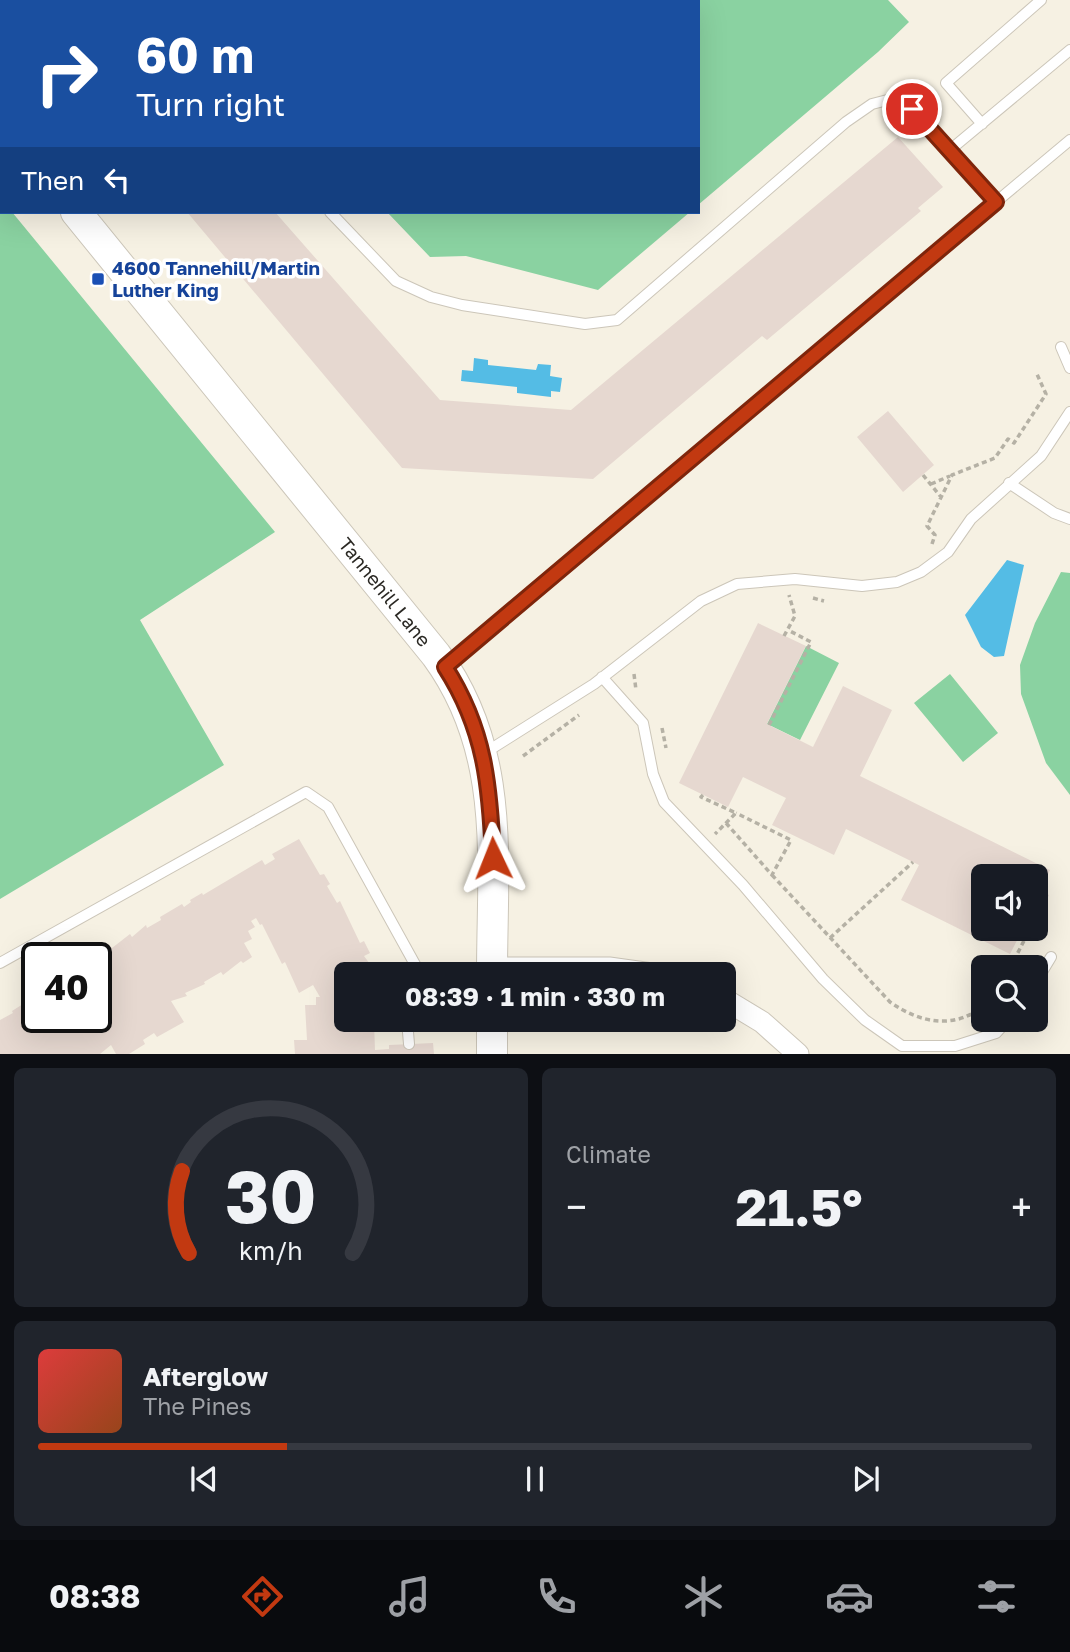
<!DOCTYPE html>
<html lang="en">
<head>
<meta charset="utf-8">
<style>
  :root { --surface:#171b24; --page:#20242c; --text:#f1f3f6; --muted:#9ea1a6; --line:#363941; --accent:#c23911 }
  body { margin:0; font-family:"Golos Text",sans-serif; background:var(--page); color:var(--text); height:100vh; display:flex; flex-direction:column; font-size:26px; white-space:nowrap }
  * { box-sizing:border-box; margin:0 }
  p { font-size:23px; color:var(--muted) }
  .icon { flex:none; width:38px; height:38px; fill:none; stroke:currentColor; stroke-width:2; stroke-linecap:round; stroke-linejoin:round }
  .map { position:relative; height:1054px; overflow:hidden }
  .details { display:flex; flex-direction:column; gap:14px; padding:14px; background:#0d0f14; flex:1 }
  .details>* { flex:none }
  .banner { position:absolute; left:0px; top:0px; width:700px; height:214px; box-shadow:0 7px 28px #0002; background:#1a4fa0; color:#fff; overflow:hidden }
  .controls { position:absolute; left:971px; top:864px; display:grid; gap:14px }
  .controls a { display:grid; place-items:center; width:77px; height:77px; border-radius:10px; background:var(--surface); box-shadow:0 7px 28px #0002; font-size:35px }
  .speed { position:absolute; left:21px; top:942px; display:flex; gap:14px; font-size:35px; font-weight:700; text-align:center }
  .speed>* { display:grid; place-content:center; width:91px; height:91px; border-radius:50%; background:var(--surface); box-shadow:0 7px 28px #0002; line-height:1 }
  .speed .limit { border:4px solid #111; border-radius:10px; background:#fff; color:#111 }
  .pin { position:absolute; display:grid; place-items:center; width:60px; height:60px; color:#fff; margin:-30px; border:4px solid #fff; border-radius:50%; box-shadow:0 2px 7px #0007 }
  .me { position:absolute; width:77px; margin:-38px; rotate:358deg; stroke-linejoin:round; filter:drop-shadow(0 0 5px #0008) }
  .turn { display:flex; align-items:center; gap:24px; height:147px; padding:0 21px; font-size:32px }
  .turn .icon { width:91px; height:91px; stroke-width:2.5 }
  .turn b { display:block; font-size:49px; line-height:60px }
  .then { display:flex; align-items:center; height:66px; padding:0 21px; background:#0003; gap:14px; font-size:26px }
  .big { font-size:52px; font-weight:700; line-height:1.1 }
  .details .widget { flex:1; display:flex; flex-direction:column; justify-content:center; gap:10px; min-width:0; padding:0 24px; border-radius:10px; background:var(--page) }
  .details .dial { align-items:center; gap:0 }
  .dial svg { height:182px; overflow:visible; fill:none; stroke:var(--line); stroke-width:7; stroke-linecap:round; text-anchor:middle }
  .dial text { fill:var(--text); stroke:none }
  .song { display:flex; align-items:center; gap:21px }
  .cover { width:84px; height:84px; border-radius:10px; background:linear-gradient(135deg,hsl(0 70% 55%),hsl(20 70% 35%)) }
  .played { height:7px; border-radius:4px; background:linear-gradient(90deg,var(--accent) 25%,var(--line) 25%) }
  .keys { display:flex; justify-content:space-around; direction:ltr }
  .heat { display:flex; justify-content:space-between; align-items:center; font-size:38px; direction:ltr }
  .details .tiles { flex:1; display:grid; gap:14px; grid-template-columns:1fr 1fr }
  .widget:last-child { grid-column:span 2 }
  .trip { position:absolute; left:334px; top:962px; width:402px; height:70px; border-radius:10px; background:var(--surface); box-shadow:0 7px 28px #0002; font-weight:700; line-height:70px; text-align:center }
  .tab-bar { display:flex; height:112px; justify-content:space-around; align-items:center; background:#090b0e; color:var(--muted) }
  .tab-bar .icon { width:49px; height:49px }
  .tab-bar .selected { color:var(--accent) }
  .tab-bar b { font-size:32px; color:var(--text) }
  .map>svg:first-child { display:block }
  .green { fill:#8ad2a1 }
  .water { fill:#54bce5 }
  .building { fill:#e6d8d0 }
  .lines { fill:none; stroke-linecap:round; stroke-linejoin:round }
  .lane-casing { stroke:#ccc6b9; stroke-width:12 }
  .street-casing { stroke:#ccc6b9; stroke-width:23 }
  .secondary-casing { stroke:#ccc6b9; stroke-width:32 }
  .primary-casing { stroke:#d5d4d3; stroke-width:35 }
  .path { stroke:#b5b1a5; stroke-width:3.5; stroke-dasharray:5 3.5; stroke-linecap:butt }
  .lane { stroke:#fff; stroke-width:10 }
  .street { stroke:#fff; stroke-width:21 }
  .secondary { stroke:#fff; stroke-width:30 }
  .primary { stroke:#d6c194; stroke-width:33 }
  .route-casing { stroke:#7e250b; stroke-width:18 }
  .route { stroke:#c23911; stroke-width:12 }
  .transit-dot { fill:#1a4fb4; stroke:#fff; stroke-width:2.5 }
  .labels { text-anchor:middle; stroke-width:7; stroke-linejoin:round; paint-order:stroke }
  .transit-label { font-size:19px; font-weight:bold; fill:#164399; stroke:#fff; text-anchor:start }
  .street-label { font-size:19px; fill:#2b2924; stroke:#fff }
</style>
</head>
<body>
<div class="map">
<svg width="1070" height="1054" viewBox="0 0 1070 1054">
  <rect width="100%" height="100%" fill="#f6f1e3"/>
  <path class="green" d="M696 0H888L909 22 878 52 698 205Z
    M0 198 2 212H12L275 532 140 620 224 765 0 899Z
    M387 212H690L598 290 466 256 430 257Z
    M1061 572 1070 573V795L1046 763 1021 694 1020 665 1035 623Z
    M806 646 839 663 800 740 767 724Z
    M950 674 998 733 963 762 914 703Z"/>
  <path class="water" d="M474 358 488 360V365L536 370 538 364 551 365 550 376 562 378 560 392 551 391V397L517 393V387L461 381 462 370 473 371Z
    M1007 560 1024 565 1004 656 994 657 981 647 965 615Z"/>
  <path class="building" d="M898 137 943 187 918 208 921 211 767 340 762 336 593 479 402 468 187 212H275L440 400 571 410Z
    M888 411 934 465 903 492 857 437Z
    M758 623 806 646 767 724 813 747 843 686 892 710 860 776 1050 870 1040 890 1049 895 1036 921V877H984V929H1023L1010 954 901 900 919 865 846 829 834 855 772 825 786 798 743 777 728 807 679 783Z
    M299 839 320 875 324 874 330 884 327 886 337 903 340 901 360 943 364 941 370 953 364 956 378 975H346V1020L374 1022 375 1050 389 1049V1045L433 1043 434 1054H295L294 1040H307L305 1005H316V997H320L313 985 299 993 285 962 282 964 262 924 260 925 256 918 251 921 255 927 248 931 252 939 244 943 252 957 243 963 241 961 223 975 221 972 204 982 205 984 185 993 187 996 171 1001 184 1022 157 1037 154 1033 143 1040 145 1044 129 1054H116L111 1045 100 1054H0V1020L13 1013 12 1011 23 1004 38 1027 48 1021 46 1017H96V956L99 953 110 946 112 948 130 934 132 937 146 925 147 928 161 920 160 917 182 904 184 907 191 902 190 900 202 893 203 895 262 860 265 865 275 859 272 854Z"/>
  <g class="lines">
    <defs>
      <path id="lane" d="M331 2 333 0
        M982 124 946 83 1041 0
        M950 150 1070 50
        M330 212 396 281 431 297 462 305 585 324 617 320 846 122 872 104 899 97 925 120 996 202 1070 140
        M1061 347 1070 368
        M1009 483 1054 513 1070 519
        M447 665 996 202
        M602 677 643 723 653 774 664 802 743 885 823 979 865 1020 902 1046H955L996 1033 1008 1020
        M483 754 594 684 701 601 737 584 795 579 862 586 897 582 921 572 948 552 971 519 1041 456 1070 412
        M0 963 306 792 328 807 417 968H489
        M1036 982 1051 957
        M407 1020 409 1044"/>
      <path id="street" d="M492 968H609L659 975
        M724 999 762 1022 798 1054"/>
      <path id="secondary" d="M0 118 2 120
        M76 212 436 655C507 752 492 861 492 975
        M492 1054V1020"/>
      <path id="primary" d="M0 138 2 139"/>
    </defs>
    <use href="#lane" class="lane-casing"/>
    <use href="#street" class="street-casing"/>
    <use href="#secondary" class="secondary-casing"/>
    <use href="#primary" class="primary-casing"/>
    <path class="path" d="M305 2 308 0
      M923 475 941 497
      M931 484 950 476
      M932 544 935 535 927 526 952 475 995 458 1008 439 1014 443 1046 394 1036 372
      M813 598 824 601
      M784 636 795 616 789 595
      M634 674 636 690
      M769 725 811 642 788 630
      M662 728 666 748
      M523 756 579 715
      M703 795 701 797 736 813 715 834
      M726 823 772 875 791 840 736 813
      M772 875 890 1002C920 1023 953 1030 984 1006
      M830 938 913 862
      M1010 968 1030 929"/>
    <use href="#lane" class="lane"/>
    <use href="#street" class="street"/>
    <use href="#secondary" class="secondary"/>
    <use href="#primary" class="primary"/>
  </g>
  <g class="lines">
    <defs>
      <path id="route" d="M493 858C490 786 485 729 445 667L996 202 912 109"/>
    </defs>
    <use href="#route" class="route-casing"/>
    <use href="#route" class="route"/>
  </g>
  <rect class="transit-dot" x="91" y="272" width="14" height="14" rx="3.5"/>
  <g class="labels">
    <g class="transit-label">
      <text x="112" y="275">4600 Tannehill/Martin<tspan x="112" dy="22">Luther King</tspan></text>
    </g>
    <g class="street-label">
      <text transform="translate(385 592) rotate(51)" y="7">Tannehill Lane</text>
    </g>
  </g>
</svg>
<div class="controls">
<a><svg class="icon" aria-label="sound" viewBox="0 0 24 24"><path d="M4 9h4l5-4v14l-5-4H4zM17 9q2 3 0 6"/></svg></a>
<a><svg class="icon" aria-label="search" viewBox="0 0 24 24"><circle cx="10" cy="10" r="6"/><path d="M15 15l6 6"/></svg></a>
</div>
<div class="speed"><div class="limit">40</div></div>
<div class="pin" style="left:912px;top:109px;background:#d93025"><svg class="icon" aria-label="arrive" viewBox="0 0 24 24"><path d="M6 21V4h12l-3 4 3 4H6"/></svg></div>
<svg class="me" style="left:493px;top:858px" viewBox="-20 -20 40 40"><path d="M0-17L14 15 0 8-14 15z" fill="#c23911" stroke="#fff" stroke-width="4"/></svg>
<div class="trip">08:39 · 1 min · 330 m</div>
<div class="banner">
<div class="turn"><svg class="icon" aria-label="right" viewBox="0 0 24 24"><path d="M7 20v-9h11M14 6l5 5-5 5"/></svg><div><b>60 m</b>Turn right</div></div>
<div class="then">Then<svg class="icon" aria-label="left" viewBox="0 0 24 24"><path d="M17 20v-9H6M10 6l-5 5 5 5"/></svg></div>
</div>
</div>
<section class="details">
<div class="tiles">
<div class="widget dial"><svg viewBox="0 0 100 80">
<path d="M14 69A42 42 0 1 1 86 69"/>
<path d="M14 69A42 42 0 0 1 11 33" stroke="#c23911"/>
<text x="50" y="56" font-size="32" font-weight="700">30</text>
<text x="50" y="72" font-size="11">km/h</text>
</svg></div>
<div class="widget"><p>Climate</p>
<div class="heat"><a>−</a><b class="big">21.5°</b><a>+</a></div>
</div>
<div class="widget">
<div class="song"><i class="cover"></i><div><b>Afterglow</b><p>The Pines</p></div></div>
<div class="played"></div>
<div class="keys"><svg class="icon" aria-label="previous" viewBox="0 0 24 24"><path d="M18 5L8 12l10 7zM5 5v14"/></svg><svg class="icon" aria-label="pause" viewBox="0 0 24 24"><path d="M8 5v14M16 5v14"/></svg><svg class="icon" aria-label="next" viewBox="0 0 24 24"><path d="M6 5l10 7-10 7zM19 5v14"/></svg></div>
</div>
</div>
</section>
<nav class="tab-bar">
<b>08:38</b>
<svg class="icon selected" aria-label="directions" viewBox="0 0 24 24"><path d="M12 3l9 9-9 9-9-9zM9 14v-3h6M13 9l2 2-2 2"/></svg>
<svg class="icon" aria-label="music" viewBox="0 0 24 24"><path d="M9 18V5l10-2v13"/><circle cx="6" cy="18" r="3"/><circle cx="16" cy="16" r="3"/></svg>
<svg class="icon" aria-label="phone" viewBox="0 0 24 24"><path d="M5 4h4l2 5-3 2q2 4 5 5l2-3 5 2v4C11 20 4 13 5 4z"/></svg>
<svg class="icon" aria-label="climate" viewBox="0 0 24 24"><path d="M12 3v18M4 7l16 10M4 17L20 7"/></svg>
<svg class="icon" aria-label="car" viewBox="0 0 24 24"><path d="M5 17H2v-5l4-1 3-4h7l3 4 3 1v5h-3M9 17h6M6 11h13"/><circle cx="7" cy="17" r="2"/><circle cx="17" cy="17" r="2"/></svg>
<svg class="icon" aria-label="filters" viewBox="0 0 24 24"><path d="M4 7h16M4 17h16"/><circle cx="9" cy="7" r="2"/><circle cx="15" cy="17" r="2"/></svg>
</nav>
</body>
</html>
